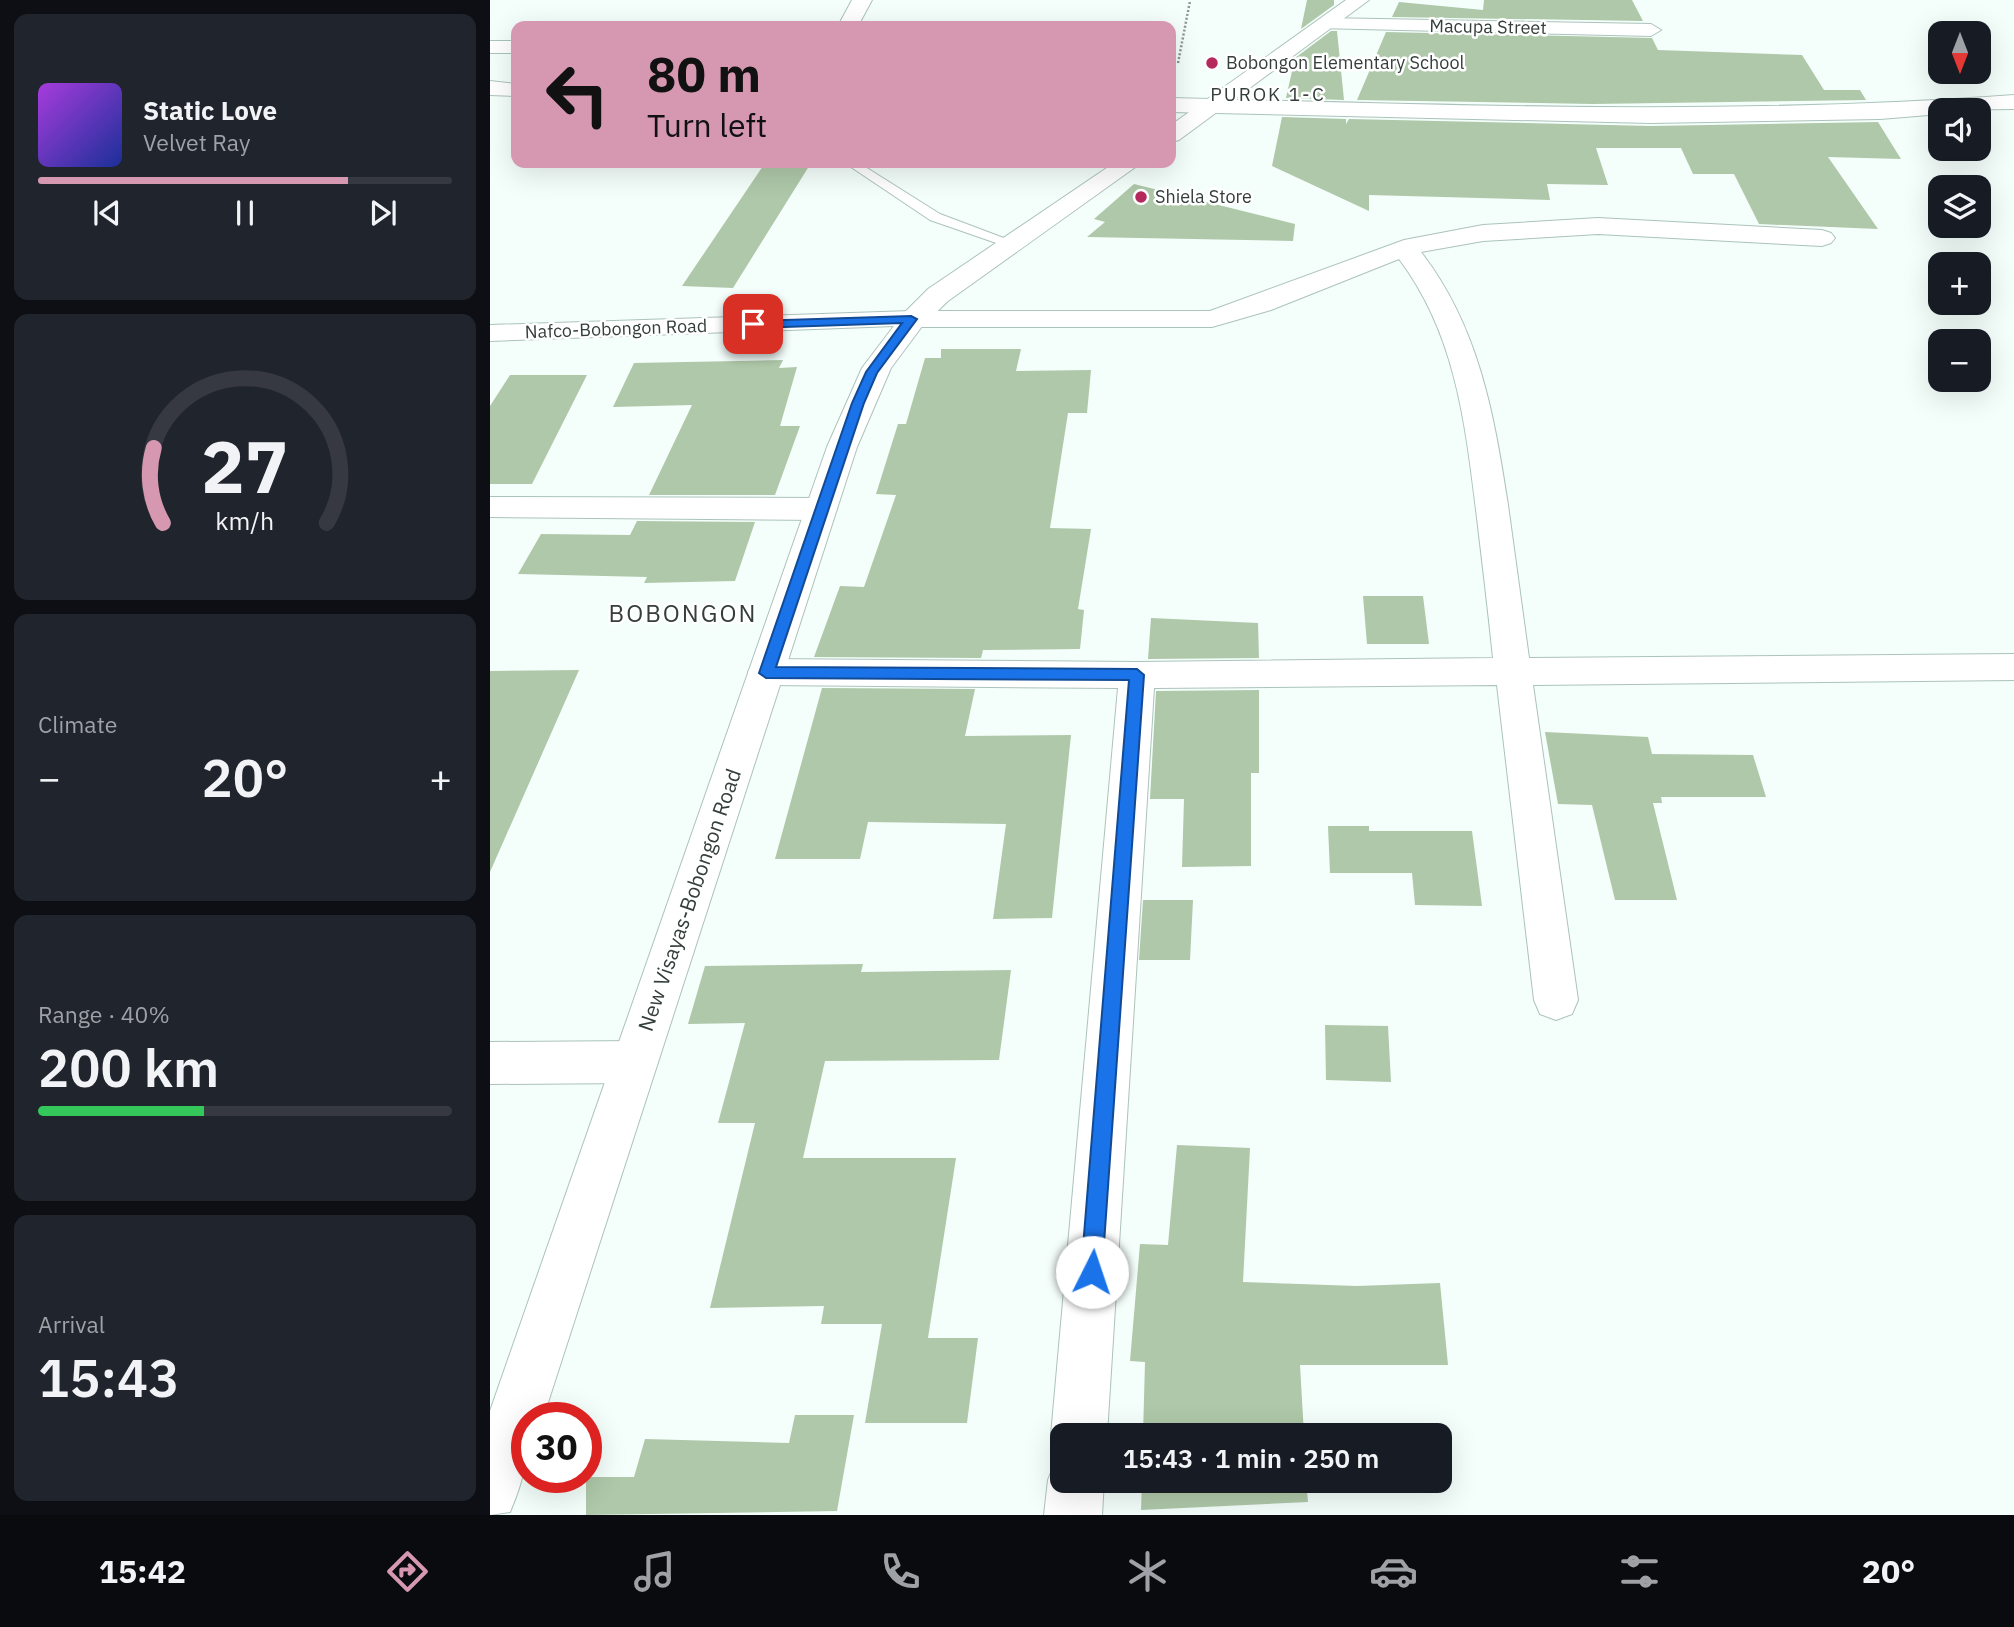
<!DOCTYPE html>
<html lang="en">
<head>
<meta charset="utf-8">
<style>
  :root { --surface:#171b24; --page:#20242c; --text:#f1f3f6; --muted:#9ea1a6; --line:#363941; --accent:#d698b1 }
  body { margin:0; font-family:"IBM Plex Sans",sans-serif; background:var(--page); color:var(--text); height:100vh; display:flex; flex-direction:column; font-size:26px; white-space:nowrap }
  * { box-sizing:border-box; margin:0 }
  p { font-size:23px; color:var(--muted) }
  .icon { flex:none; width:38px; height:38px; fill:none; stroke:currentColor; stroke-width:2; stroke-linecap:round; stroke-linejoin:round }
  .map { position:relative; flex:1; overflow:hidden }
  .drawer { display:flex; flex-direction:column; gap:14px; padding:14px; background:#0d0f14; width:490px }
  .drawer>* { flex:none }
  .top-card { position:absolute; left:21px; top:21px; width:665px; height:147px; border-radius:14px; box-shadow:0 7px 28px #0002; background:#d698b1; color:#111; overflow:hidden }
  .needle { width:46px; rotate:180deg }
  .tools { position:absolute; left:1438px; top:21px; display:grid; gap:14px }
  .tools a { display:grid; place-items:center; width:63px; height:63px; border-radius:14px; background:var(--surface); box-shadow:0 7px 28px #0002; font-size:35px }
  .speed { position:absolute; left:21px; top:1402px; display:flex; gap:14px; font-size:35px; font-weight:700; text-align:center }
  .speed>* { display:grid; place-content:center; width:91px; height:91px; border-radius:50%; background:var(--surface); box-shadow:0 7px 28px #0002; line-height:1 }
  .speed .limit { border:10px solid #d22; background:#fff; color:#111 }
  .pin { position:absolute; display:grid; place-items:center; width:60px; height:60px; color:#fff; margin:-30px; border-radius:14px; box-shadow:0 4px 10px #0006 }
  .me { position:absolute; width:77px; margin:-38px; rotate:4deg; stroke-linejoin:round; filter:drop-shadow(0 0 5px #0008) }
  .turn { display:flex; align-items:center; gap:24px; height:147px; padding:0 21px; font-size:32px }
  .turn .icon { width:91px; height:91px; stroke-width:2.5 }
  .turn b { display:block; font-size:49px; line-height:60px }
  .big { font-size:52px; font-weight:600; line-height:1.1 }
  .drawer .widget { flex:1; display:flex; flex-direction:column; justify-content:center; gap:10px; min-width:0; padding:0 24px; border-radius:14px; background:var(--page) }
  .drawer .dial { align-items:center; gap:0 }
  .dial svg { height:182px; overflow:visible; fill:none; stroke:var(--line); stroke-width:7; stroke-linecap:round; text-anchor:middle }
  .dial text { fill:var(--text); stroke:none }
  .song { display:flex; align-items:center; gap:21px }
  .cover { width:84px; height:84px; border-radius:10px; background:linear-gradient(135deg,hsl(280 70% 55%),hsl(230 70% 35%)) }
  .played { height:7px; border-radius:4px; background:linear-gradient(90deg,var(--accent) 75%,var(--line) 75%) }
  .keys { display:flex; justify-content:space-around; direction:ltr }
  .heat { display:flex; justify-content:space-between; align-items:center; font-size:38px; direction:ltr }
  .charge { height:10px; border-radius:5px; background:linear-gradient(90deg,#34c759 40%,var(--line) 0) }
  .trip { position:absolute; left:560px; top:1423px; width:402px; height:70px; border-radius:14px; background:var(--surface); box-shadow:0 7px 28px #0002; font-weight:600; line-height:70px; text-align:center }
  .tab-bar { display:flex; height:112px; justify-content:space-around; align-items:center; background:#090b0e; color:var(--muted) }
  .tab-bar .icon { width:49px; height:49px }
  .tab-bar .on { color:var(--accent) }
  .tab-bar b { font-size:32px; color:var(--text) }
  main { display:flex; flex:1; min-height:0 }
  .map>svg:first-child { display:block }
  .building { fill:#afc8a9 }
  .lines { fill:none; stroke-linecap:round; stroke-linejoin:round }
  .service-casing { stroke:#abc3bb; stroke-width:2 }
  .minor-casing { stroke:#abc3bb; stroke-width:2 }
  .tertiary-casing { stroke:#abc3bb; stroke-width:2 }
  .secondary-casing { stroke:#abc3bb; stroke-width:2 }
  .path { stroke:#8c9693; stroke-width:2.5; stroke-dasharray:2 2; stroke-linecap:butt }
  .service { fill:#fff; fill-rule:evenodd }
  .minor { fill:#fff; fill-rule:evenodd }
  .tertiary { fill:#fff; fill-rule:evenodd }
  .secondary { fill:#fff; fill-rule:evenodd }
  .route { fill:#1a73e8; stroke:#114b97; stroke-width:2 }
  .poi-dot { fill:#b6295c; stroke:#fff; stroke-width:2.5 }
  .labels { text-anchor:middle; stroke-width:5; stroke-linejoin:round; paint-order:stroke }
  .far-street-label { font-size:18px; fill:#343e3b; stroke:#fff }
  .far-poi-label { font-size:18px; fill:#343e3b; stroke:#fff; text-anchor:start }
  .far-neighbourhood-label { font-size:19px; letter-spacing:2px; fill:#343e3b; stroke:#fff }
  .street-label { font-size:21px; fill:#343e3b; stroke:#fff }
  .quarter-label { font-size:24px; letter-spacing:2px; fill:#343e3b; stroke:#fff }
</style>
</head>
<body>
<main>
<section class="drawer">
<div class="widget">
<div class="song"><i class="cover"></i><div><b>Static Love</b><p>Velvet Ray</p></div></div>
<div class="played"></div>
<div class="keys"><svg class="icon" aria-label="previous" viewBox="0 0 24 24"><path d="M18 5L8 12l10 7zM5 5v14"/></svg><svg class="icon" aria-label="pause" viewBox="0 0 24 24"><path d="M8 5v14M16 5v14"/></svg><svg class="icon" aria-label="next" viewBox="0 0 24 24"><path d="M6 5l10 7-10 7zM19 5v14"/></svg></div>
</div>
<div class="widget dial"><svg viewBox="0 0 100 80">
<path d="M14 69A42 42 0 1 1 86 69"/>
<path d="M14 69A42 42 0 0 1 10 36" stroke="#d698b1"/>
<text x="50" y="56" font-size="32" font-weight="700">27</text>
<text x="50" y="72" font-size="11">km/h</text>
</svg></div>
<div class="widget"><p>Climate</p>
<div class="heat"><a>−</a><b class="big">20°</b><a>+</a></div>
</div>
<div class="widget"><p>Range · 40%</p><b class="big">200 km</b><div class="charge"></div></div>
<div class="widget"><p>Arrival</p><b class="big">15:43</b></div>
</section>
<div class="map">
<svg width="1524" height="1515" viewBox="0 0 1524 1515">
  <rect width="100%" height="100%" fill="#f4fefa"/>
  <path class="building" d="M817 0H844V5L811 29Z
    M994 0H1142L1153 21 902 17 909 2 993 10Z
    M841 31H847L854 100 796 98 805 58Z
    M896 32 1162 38 1168 50 1312 55 1334 90H1370L1376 100 1103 104 867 100Z
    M792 117 856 119V124L859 119 1161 126 1388 122 1411 159 1338 157 1388 229 1269 224 1244 174H1203L1191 148H1106L1118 185 1057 184 1060 200 879 195V211L782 166Z
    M275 163H321L243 288 192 286Z
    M644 184 805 224 803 241 597 237 615 222 604 219Z
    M451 349H531L526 371 601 370 597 413H578L560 528 601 529 588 609 594 610 590 649 493 650 491 658 324 657 350 586 374 587 406 495 386 494 408 424H416L435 358H451Z
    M293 360 289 368 307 367 290 426H310L285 495H159L202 405 123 407 144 363Z
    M20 375H97L42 484H0V406Z
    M147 521 265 522 245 581 154 583 157 577 28 574 51 534 140 535Z
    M873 596H933L939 644H877Z
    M661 618 768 623 769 658 658 659Z
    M89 670 0 872V671Z
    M332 688 485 689 475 736 581 735 562 918 503 919 516 824 378 822 370 859H285Z
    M769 690V773H761V866L692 867 694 799H660L666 691Z
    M1055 732 1158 737 1162 754 1263 755 1276 797H1171L1172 803H1163L1187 900H1125L1102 805 1068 804Z
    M838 826H879V831H982L992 906 925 905 922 873H840Z
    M653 900H703L700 960H649Z
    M373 964 371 972 521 970 509 1060 335 1061 313 1158H466L438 1338H488L477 1423H375L392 1324H331L334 1306 220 1308 265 1123H228L255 1023 198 1024 215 966Z
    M835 1025 898 1026 901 1082 836 1080Z
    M687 1145 760 1148 753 1282 867 1286 950 1283 958 1365H810L814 1435H653L655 1362 640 1361 650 1244 678 1245Z
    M305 1415H364L347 1511 96 1515V1477H144L155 1439 299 1443Z
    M652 1480H816L818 1502 651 1510Z"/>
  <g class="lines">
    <defs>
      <path id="service" d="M355 163H369L450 214 527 243 515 246 440 220Z"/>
      <path id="minor" d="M362 0H382L368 26H348Z
        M835 18 1161 24 1171 30 1161 36 828 28 825 24Z
        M0 41H26V53H0Z
        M0 81 26 84V96L0 95Z
        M1524 95V109L1451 110V114L1390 119 1161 123 681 112V98C962 105 1243 116 1524 95Z
        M1108 218 1332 230 1341 233 1345 238 1341 243 1332 246 1108 234 993 241 931 252C989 327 1004 414 1018 505 1025 556 1032 607 1039 658L1524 654V680L1043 685 1088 1000 1082 1014 1066 1020 1050 1014 1044 1000 1007 685 664 688 617 1435H572V1456L569 1455 561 1435 628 688 276 685 263 681 258 672 263 663 276 659 647 662 1003 658C998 609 992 560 986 510 975 421 965 333 909 259L781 310 722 327H421L411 325 407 319 411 313 421 311H720L914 240 993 225Z
        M0 497 331 498 342 502 347 509 342 516 331 520 0 517Z
        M145 1041 161 1047 168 1062 161 1077 145 1083 0 1084V1042Z
        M572 1457V1480H614L612 1515H554L558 1480 566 1460Z"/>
      <path id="tertiary" d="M421 311 431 313 435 319 431 325 0 341V325Z"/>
      <path id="secondary" d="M856 0H879L689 140 681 142V125Z
        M624 163H651L458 301 433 325 401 368 367 447 53 1418H37C37 1457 36 1475 20 1512L0 1515V1411L337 447 372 368 413 314 438 289Z"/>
    </defs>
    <use href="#service" class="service-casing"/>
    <use href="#minor" class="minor-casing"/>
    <use href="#tertiary" class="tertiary-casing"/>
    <use href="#secondary" class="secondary-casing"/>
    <path class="path" d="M688 63 700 1"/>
    <use href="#service" class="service"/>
    <use href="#minor" class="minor"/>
    <use href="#tertiary" class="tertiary"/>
    <use href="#secondary" class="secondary"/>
  </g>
  <path class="route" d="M421 316 427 319 387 373 374 403 286 667 647 669 654 675 612 1272 609 1280 602 1283 594 1280 591 1272 639 680 276 678 269 673 362 403 376 372 412 323 263 328 257 324 263 321Z"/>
  <g class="poi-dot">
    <circle cx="722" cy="63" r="7"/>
    <circle cx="651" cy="197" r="7"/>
  </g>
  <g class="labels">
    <g class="far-street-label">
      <text transform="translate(998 27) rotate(1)" y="6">Macupa Street</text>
      <text transform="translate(126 329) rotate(-2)" y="6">Nafco-Bobongon Road</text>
    </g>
    <g class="far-poi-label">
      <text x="736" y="69">Bobongon Elementary School</text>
      <text x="665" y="203">Shiela Store</text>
    </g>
    <g class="far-neighbourhood-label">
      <text x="778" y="101">PUROK 1-C</text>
    </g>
    <g class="street-label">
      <text transform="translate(200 900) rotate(-71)" y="7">New Visayas-Bobongon Road</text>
    </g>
    <g class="quarter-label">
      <text x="193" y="622">BOBONGON</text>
    </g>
  </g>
</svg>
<div class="tools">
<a><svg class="needle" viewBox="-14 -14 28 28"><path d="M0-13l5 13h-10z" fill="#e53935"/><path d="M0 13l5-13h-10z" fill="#9ea1a6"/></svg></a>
<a><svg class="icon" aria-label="sound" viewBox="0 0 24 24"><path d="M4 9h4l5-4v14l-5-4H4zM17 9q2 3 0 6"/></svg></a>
<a><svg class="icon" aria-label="layers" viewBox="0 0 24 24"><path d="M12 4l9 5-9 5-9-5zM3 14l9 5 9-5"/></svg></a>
<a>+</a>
<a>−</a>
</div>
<div class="speed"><div class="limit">30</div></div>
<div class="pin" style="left:263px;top:324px;background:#d93025"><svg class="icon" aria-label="arrive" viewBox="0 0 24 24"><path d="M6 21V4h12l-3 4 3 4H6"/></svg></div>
<svg class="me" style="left:602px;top:1272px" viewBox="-20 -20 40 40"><circle r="19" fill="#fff"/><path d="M0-13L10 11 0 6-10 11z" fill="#1a73e8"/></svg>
<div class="trip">15:43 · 1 min · 250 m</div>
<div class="top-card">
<div class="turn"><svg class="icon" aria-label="left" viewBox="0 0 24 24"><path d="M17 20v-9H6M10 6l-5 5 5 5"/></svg><div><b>80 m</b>Turn left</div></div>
</div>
</div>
</main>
<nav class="tab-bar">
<b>15:42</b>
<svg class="icon on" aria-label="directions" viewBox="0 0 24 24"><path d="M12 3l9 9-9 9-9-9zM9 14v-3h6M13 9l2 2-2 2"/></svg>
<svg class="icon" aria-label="music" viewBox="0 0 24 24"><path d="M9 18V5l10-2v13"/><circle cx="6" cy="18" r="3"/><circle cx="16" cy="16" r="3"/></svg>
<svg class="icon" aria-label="phone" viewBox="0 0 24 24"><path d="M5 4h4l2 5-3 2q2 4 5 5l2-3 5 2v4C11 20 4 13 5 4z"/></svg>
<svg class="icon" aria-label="climate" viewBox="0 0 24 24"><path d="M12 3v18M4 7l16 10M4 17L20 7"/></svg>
<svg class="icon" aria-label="car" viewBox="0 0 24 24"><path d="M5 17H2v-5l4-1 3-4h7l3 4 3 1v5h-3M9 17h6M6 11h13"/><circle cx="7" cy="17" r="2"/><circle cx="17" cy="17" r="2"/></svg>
<svg class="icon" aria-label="filters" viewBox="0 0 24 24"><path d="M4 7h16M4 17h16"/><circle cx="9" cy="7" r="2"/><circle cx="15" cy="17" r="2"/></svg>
<b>20°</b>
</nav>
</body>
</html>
